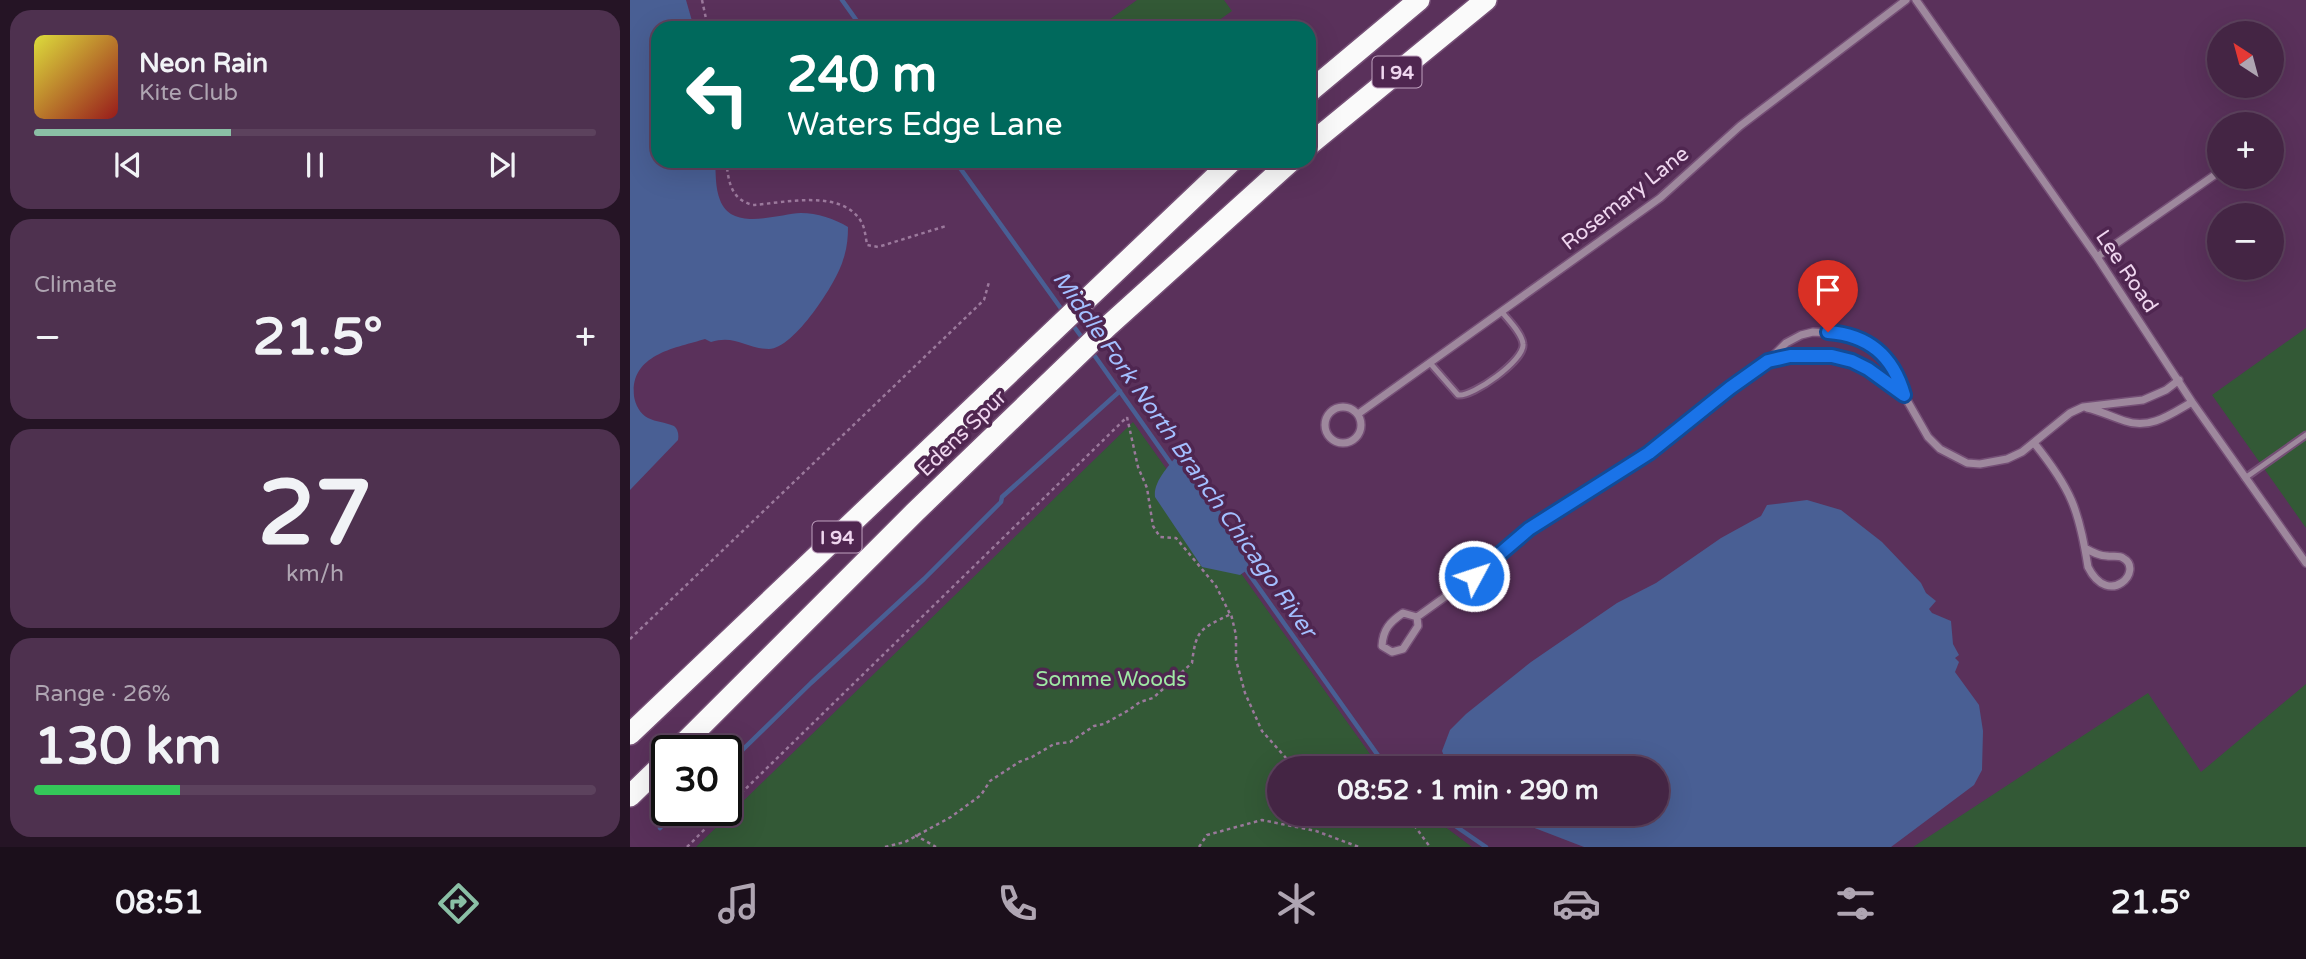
<!DOCTYPE html>
<html lang="en">
<head>
<meta charset="utf-8">
<style>
  :root { --surface:#442544; --page:#4e314f; --text:#f1f3f6; --muted:#afa5b2; --line:#5c425d; --accent:#8abfa5 }
  body { margin:0; font-family:"Varela Round",sans-serif; background:var(--page); color:var(--text); height:100vh; display:flex; flex-direction:column; font-size:26px; white-space:nowrap }
  * { box-sizing:border-box; margin:0 }
  p { font-size:23px; color:var(--muted) }
  .icon { flex:none; width:38px; height:38px; fill:none; stroke:currentColor; stroke-width:2; stroke-linecap:round; stroke-linejoin:round }
  .map { position:relative; flex:1; overflow:hidden }
  .details { display:flex; flex-direction:column; gap:10px; padding:10px; background:#251425; width:630px }
  .details>* { flex:none }
  .banner { position:absolute; left:21px; top:21px; width:665px; height:147px; border-radius:21px; box-shadow:0 7px 28px #0002,0 0 0 2px var(--line); background:#00695c; color:#fff; overflow:hidden }
  .needle { width:46px; rotate:324deg }
  .fabs { position:absolute; left:1577px; top:21px; display:grid; gap:14px }
  .fabs a { display:grid; place-items:center; width:77px; height:77px; border-radius:50%; background:var(--surface); box-shadow:0 7px 28px #0002,0 0 0 2px var(--line); font-size:35px }
  .speed { position:absolute; left:21px; top:735px; display:flex; gap:14px; font-size:35px; font-weight:700; text-align:center }
  .speed>* { display:grid; place-content:center; width:91px; height:91px; border-radius:50%; background:var(--surface); box-shadow:0 7px 28px #0002,0 0 0 2px var(--line); line-height:1 }
  .speed .limit { border:4px solid #111; border-radius:10px; background:#fff; color:#111 }
  .pin { position:absolute; display:grid; place-items:center; width:60px; height:60px; color:#fff; margin:-72px -30px; border-radius:50% 50% 50% 0; rotate:-45deg; box-shadow:0 0 7px #0007 }
  .pin .icon { rotate:45deg }
  .me { position:absolute; width:77px; margin:-38px; rotate:50deg; stroke-linejoin:round; filter:drop-shadow(0 0 5px #0008) }
  .turn { display:flex; align-items:center; gap:24px; height:147px; padding:0 21px; font-size:32px }
  .turn .icon { width:91px; height:91px; stroke-width:2.5 }
  .turn b { display:block; font-size:49px; line-height:60px }
  .big { font-size:52px; font-weight:700; line-height:1.1 }
  .details .card { flex:1; display:flex; flex-direction:column; justify-content:center; gap:10px; min-width:0; padding:0 24px; border-radius:21px; background:var(--page) }
  .details .dial { align-items:center; gap:0 }
  .dial b { font-size:91px; line-height:1 }
  .song { display:flex; align-items:center; gap:21px }
  .cover { width:84px; height:84px; border-radius:10px; background:linear-gradient(135deg,hsl(60 70% 55%),hsl(0 70% 35%)) }
  .played { height:7px; border-radius:4px; background:linear-gradient(90deg,var(--accent) 35%,var(--line) 35%) }
  .keys { display:flex; justify-content:space-around; direction:ltr }
  .heat { display:flex; justify-content:space-between; align-items:center; font-size:38px; direction:ltr }
  .charge { height:10px; border-radius:5px; background:linear-gradient(90deg,#34c759 26%,var(--line) 0) }
  .trip { position:absolute; left:637px; top:756px; width:402px; height:70px; border-radius:35px; background:var(--surface); box-shadow:0 7px 28px #0002,0 0 0 2px var(--line); font-weight:700; line-height:70px; text-align:center }
  .menu { display:flex; height:112px; justify-content:space-around; align-items:center; background:#1b0f1b; color:var(--muted) }
  .menu .icon { width:49px; height:49px }
  .menu .current { color:var(--accent) }
  .menu b { font-size:32px; color:var(--text) }
  main { display:flex; flex:1; min-height:0 }
  .map>svg:first-child { display:block }
  .green { fill:#335936 }
  .water { fill:#495f94 }
  .lines { fill:none; stroke-linecap:round; stroke-linejoin:round }
  .stream { stroke:#495f94; stroke-width:4.5 }
  .service-casing { stroke:#754f76; stroke-width:9 }
  .minor-casing { stroke:#754f76; stroke-width:10 }
  .motorway-casing { stroke:#754f76; stroke-width:24 }
  .path { stroke:#9b799c; stroke-width:2.5; stroke-dasharray:3.5 3.5; stroke-linecap:butt }
  .service { stroke:#9e889d; stroke-width:5 }
  .minor { stroke:#9e889d; stroke-width:7 }
  .motorway { stroke:#fafafa; stroke-width:21 }
  .route-casing { stroke:#114b97; stroke-width:18 }
  .route { stroke:#1a73e8; stroke-width:12 }
  .labels { text-anchor:middle; stroke-width:7; stroke-linejoin:round; paint-order:stroke }
  .shield { fill:#4f2650; stroke:#bfa1bf; stroke-width:2 }
  .shield-label { font-size:19px; font-weight:bold; fill:#efd6ef }
  .street-label { font-size:21px; fill:#efd6ef; stroke:#4f2650 }
  .park-label { font-size:21px; fill:#9fe9a4; stroke:#4f2650 }
  .water-label { font-size:23px; font-style:italic; fill:#a3bfff; stroke:#4f2650 }
</style>
</head>
<body>
<main>
<section class="details">
<div class="card">
<div class="song"><i class="cover"></i><div><b>Neon Rain</b><p>Kite Club</p></div></div>
<div class="played"></div>
<div class="keys"><svg class="icon" aria-label="previous" viewBox="0 0 24 24"><path d="M18 5L8 12l10 7zM5 5v14"/></svg><svg class="icon" aria-label="pause" viewBox="0 0 24 24"><path d="M8 5v14M16 5v14"/></svg><svg class="icon" aria-label="next" viewBox="0 0 24 24"><path d="M6 5l10 7-10 7zM19 5v14"/></svg></div>
</div>
<div class="card"><p>Climate</p>
<div class="heat"><a>−</a><b class="big">21.5°</b><a>+</a></div>
</div>
<div class="card dial"><b>27</b><p>km/h</p></div>
<div class="card"><p>Range · 26%</p><b class="big">130 km</b><div class="charge"></div></div>
</section>
<div class="map">
<svg width="1676" height="847" viewBox="0 0 1676 847">
  <rect width="100%" height="100%" fill="#5a315b"/>
  <path class="green" d="M507 0H594L602 11 578 28H480L476 22Z
    M1676 328V528L1582 395Z
    M503 422 750 768H649V814H798L842 847H66Z
    M1676 684V847H1283L1518 693 1571 772Z"/>
  <path class="water" d="M0 0H56L64 28H28V161H85C86 173 85 188 90 200 102 232 147 214 171 213 187 213 205 219 218 227 218 238 217 249 213 260 207 282 164 349 139 349 117 349 105 334 81 342L75 339C46 348 0 354 4 396 5 404 10 414 18 418 26 422 35 422 44 426 48 429 49 435 48 440L0 490Z
    M549 453 627 563 610 575 572 567 525 497C523 481 540 465 549 453Z
    M1177 500 1211 510 1252 542 1291 583 1296 593 1306 601 1299 609 1302 613 1321 621 1323 644 1329 655 1325 658 1329 662 1325 672 1349 705 1353 731 1352 770 1344 785 1261 847H954L902 827 884 814H1027V768H822L816 761 812 751 820 730 836 714 901 662 987 603 1026 583 1091 538 1131 516 1137 505Z"/>
  <g class="lines">
    <path class="stream" d="M212 0 232 28
      M325 161 435 314
      M442 324 453 339
      M462 352 544 468
      M614 567 757 768
      M96 766 181 683 294 579 371 502 372 497 490 391
      M808 814 856 847
      M30 828 47 810"/>
    <defs>
      <path id="service" d="M800 363 828 395C843 397 895 360 893 344 892 333 878 320 872 312
        M1615 478 1676 435"/>
      <path id="minor" d="M1286 0 1467 257 1562 402 1676 563
        M1467 257 1589 172
        M1139 361C1193 349 1231 357 1273 394
        M695 425a18 18 0 1 1 36 0a18 18 0 1 1-36 0Z
        M1457 408C1471 411 1482 417 1495 421 1520 430 1541 414 1562 402
        M728 414 1030 198 1110 126 1276 0
        M1404 443C1441 489 1449 509 1458 567 1479 609 1515 570 1493 558 1489 555 1482 557 1477 556 1469 556 1462 552 1455 548
        M787 617 788 626 773 649 762 652 752 646C753 629 760 622 773 613L787 617 844 576 899 529 1019 453 1100 388 1138 361 1156 343 1171 335 1183 332 1216 334 1247 349 1265 369 1274 395 1298 437 1310 449 1337 463 1350 464 1377 459 1392 452 1440 413 1453 407 1513 400 1536 390 1549 380"/>
      <path id="motorway" d="M679 92 789 0
        M679 145 856 0
        M0 734 602 161
        M46 751 284 513 477 327 661 161
        M0 796 37 760"/>
    </defs>
    <use href="#service" class="service-casing"/>
    <use href="#minor" class="minor-casing"/>
    <use href="#motorway" class="motorway-casing"/>
    <path class="path" d="M72 0 78 28
      M96 161C99 182 100 199 123 205 154 203 213 188 232 223 235 229 236 239 237 245L248 247 316 226
      M497 417 508 467 517 488 523 526 530 537 546 538 586 586 600 614
      M0 639 354 300 359 282
      M96 808 497 417
      M776 814 800 847
      M285 835 306 847
      M57 847 94 810
      M255 847 275 842 321 817 351 795 360 781 389 762 402 757 424 744 440 742 464 726 474 724 499 710 510 702 523 698 562 663C566 628 571 629 601 614L606 635V660L615 693 632 731 656 758 655 768
      M569 847 577 835 632 820 686 831 729 847"/>
    <use href="#service" class="service"/>
    <use href="#minor" class="minor"/>
    <use href="#motorway" class="motorway"/>
  </g>
  <g class="lines">
    <defs>
      <path id="route" d="M844 576 899 529 1019 453 1100 388 1138 361 1160 356H1202L1222 361 1238 369 1274 395C1263 356 1239 335 1198 332"/>
    </defs>
    <use href="#route" class="route-casing"/>
    <use href="#route" class="route"/>
  </g>
  <g class="labels">
    <g class="shield">
      <rect x="742.5" y="56.5" width="49" height="31" rx="5"/>
      <rect x="182.5" y="521.5" width="49" height="31" rx="5"/>
    </g>
    <g class="shield-label">
      <text x="767" y="79">I 94</text>
      <text x="207" y="544">I 94</text>
    </g>
    <g class="street-label">
      <text transform="translate(995 198) rotate(-38)" y="7">Rosemary Lane</text>
      <text transform="translate(1497 271) rotate(56)" y="7">Lee Road</text>
      <text transform="translate(332 433) rotate(-44)" y="7">Edens Spur</text>
    </g>
    <g class="park-label">
      <text x="481" y="686">Somme Woods</text>
    </g>
    <g class="water-label">
      <text transform="translate(555 454) rotate(55)" y="8">Middle Fork North Branch Chicago River</text>
    </g>
  </g>
</svg>
<div class="fabs">
<a><svg class="needle" viewBox="-14 -14 28 28"><path d="M0-13l5 13h-10z" fill="#e53935"/><path d="M0 13l5-13h-10z" fill="#afa5b2"/></svg></a>
<a>+</a>
<a>−</a>
</div>
<div class="speed"><div class="limit">30</div></div>
<div class="pin" style="left:1198px;top:332px;background:#d93025"><svg class="icon" aria-label="arrive" viewBox="0 0 24 24"><path d="M6 21V4h12l-3 4 3 4H6"/></svg></div>
<svg class="me" style="left:844px;top:576px" viewBox="-20 -20 40 40"><circle r="17" fill="#1a73e8" stroke="#fff" stroke-width="3"/><path d="M0-11L8 9 0 5-8 9z" fill="#fff"/></svg>
<div class="trip">08:52 · 1 min · 290 m</div>
<div class="banner">
<div class="turn"><svg class="icon" aria-label="left" viewBox="0 0 24 24"><path d="M17 20v-9H6M10 6l-5 5 5 5"/></svg><div><b>240 m</b>Waters Edge Lane</div></div>
</div>
</div>
</main>
<nav class="menu">
<b>08:51</b>
<svg class="icon current" aria-label="directions" viewBox="0 0 24 24"><path d="M12 3l9 9-9 9-9-9zM9 14v-3h6M13 9l2 2-2 2"/></svg>
<svg class="icon" aria-label="music" viewBox="0 0 24 24"><path d="M9 18V5l10-2v13"/><circle cx="6" cy="18" r="3"/><circle cx="16" cy="16" r="3"/></svg>
<svg class="icon" aria-label="phone" viewBox="0 0 24 24"><path d="M5 4h4l2 5-3 2q2 4 5 5l2-3 5 2v4C11 20 4 13 5 4z"/></svg>
<svg class="icon" aria-label="climate" viewBox="0 0 24 24"><path d="M12 3v18M4 7l16 10M4 17L20 7"/></svg>
<svg class="icon" aria-label="car" viewBox="0 0 24 24"><path d="M5 17H2v-5l4-1 3-4h7l3 4 3 1v5h-3M9 17h6M6 11h13"/><circle cx="7" cy="17" r="2"/><circle cx="17" cy="17" r="2"/></svg>
<svg class="icon" aria-label="filters" viewBox="0 0 24 24"><path d="M4 7h16M4 17h16"/><circle cx="9" cy="7" r="2"/><circle cx="15" cy="17" r="2"/></svg>
<b>21.5°</b>
</nav>
</body>
</html>
